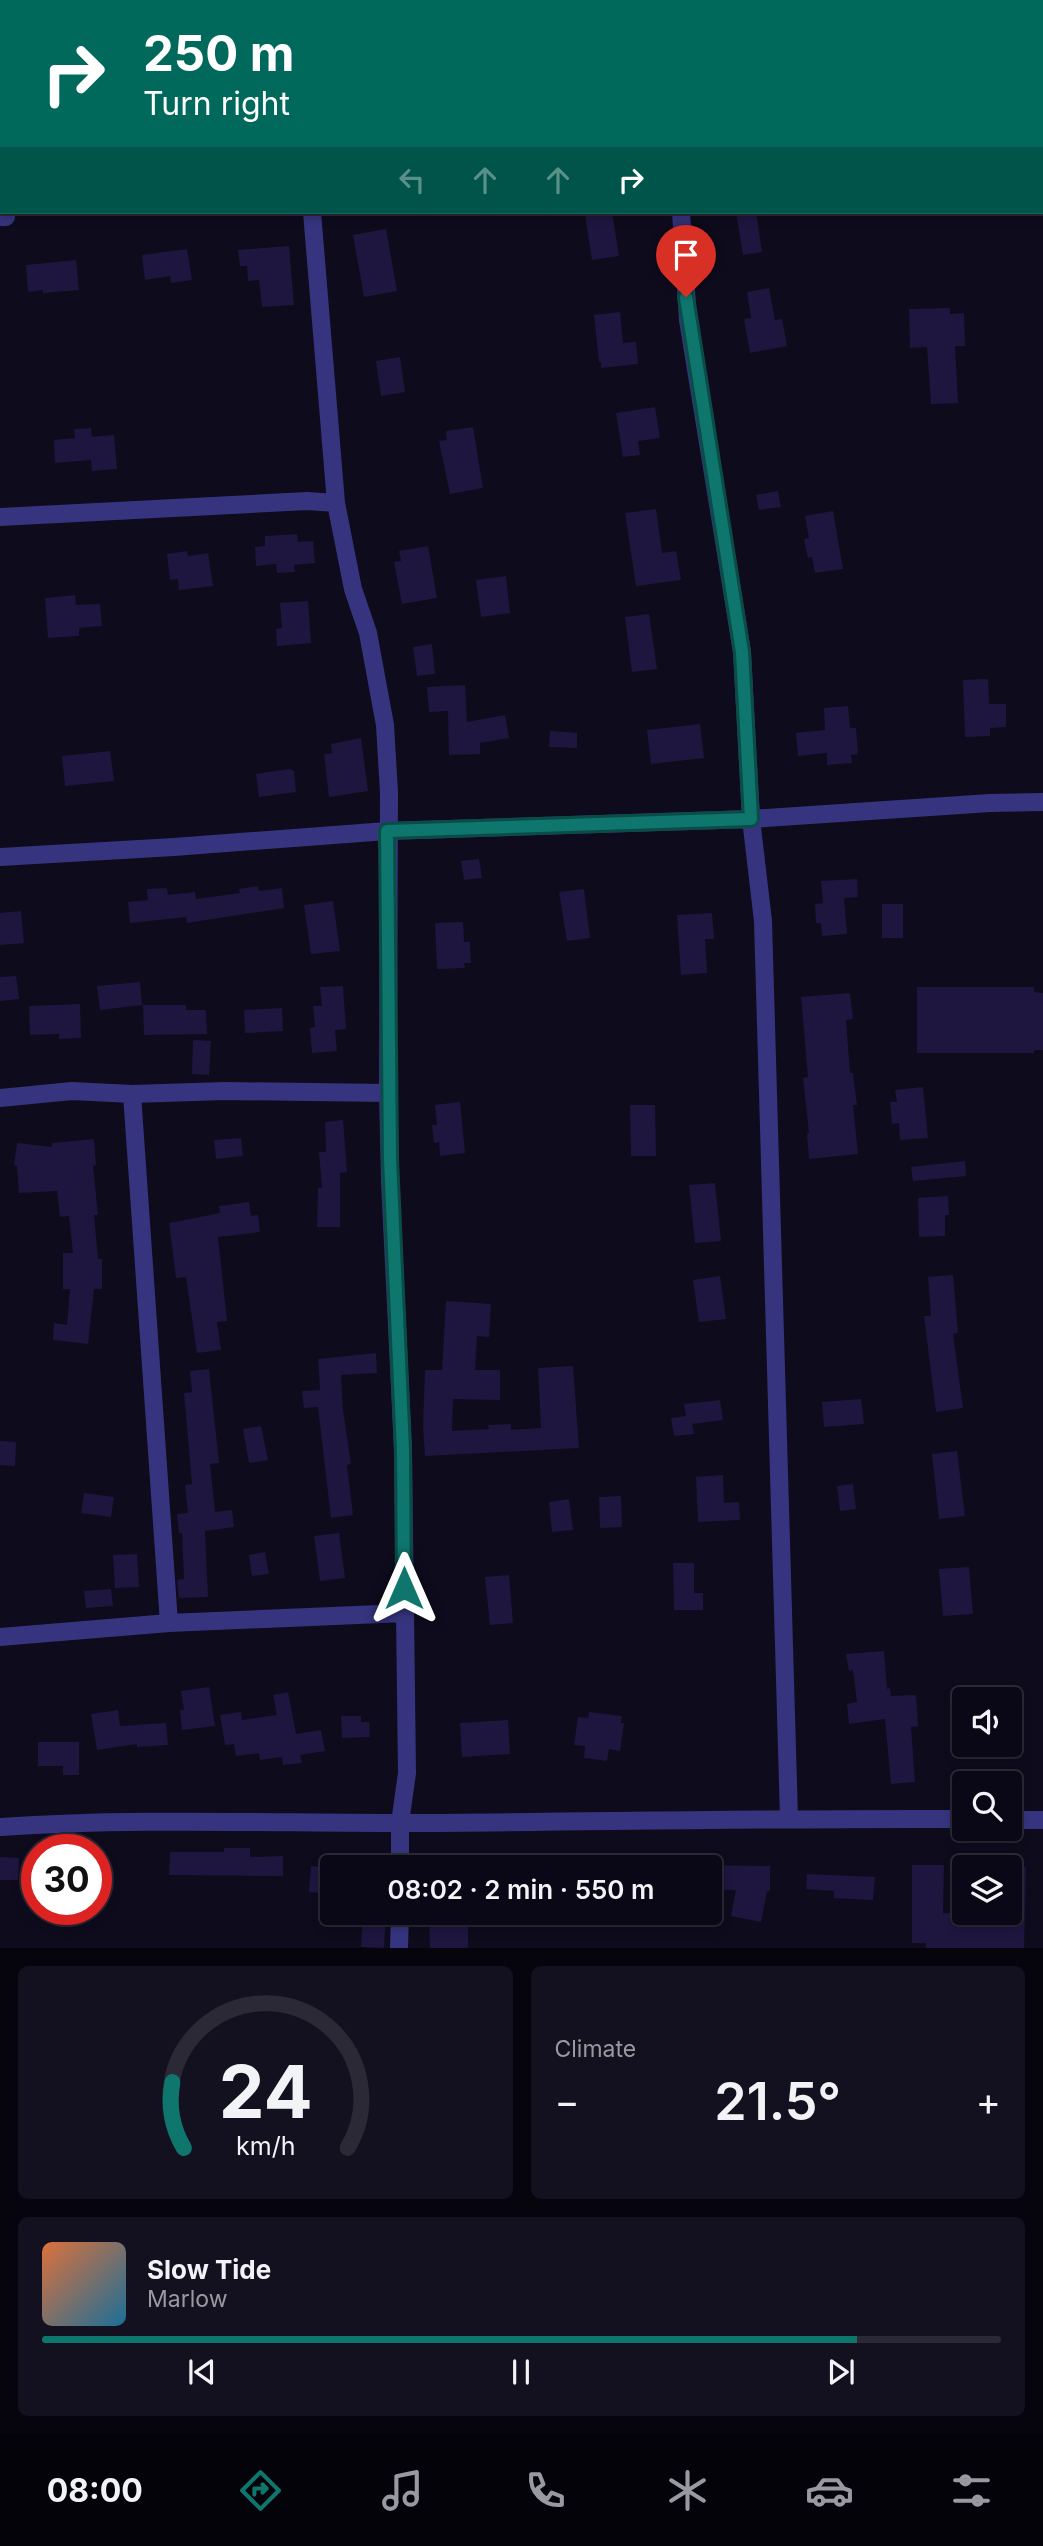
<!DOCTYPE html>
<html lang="en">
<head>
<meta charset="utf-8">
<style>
  :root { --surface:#0a0816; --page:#13111f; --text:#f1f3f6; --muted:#999aa1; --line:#2a2935; --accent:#0f766e }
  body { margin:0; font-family:Inter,sans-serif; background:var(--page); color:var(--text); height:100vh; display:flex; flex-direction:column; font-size:26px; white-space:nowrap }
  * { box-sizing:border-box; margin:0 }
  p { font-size:23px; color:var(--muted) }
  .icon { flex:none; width:38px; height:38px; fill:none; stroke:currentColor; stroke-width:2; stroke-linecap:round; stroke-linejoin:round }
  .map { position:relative; height:1948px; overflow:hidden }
  .details { display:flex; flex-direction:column; gap:18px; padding:18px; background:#06040c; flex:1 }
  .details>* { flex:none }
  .guide { position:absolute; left:0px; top:0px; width:1043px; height:214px; box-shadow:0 4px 10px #0003,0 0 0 2px var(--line); background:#00695c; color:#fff; overflow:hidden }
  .controls { position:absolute; left:952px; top:1687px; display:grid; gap:14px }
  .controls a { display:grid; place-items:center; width:70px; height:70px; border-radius:7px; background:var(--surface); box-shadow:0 4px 10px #0003,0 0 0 2px var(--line); font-size:35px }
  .speed { position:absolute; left:21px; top:1834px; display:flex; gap:14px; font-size:35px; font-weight:700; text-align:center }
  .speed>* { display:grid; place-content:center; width:91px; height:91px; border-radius:50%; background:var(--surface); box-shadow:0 4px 10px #0003,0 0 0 2px var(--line); line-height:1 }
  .speed .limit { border:10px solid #d22; background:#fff; color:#111 }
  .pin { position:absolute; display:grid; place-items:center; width:60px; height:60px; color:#fff; margin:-72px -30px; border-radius:50% 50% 50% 0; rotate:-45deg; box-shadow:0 0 7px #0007 }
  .pin .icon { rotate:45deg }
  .me { position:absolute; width:77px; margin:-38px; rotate:0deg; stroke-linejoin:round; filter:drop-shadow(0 0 5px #0008) }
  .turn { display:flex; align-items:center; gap:24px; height:147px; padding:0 28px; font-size:32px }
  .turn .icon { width:91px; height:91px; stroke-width:2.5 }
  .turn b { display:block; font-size:49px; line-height:60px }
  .lanes { display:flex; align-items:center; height:66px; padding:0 28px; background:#0003; justify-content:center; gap:35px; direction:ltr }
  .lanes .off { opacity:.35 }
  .big { font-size:52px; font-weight:600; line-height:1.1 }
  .details .card { flex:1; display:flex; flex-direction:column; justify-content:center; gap:10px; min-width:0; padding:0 24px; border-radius:10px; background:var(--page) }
  .details .dial { align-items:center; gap:0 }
  .dial svg { height:182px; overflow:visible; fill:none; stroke:var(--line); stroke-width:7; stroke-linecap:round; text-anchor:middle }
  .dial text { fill:var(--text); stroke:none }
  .song { display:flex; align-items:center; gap:21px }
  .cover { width:84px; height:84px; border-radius:10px; background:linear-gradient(135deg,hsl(20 70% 55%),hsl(200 70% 35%)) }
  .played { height:7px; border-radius:4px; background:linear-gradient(90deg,var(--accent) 85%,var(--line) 85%) }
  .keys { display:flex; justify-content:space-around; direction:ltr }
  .heat { display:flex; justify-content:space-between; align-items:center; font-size:38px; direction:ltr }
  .details .tiles { flex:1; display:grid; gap:18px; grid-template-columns:1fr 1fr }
  .card:last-child { grid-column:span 2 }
  .trip { position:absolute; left:320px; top:1855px; width:402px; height:70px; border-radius:7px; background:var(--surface); box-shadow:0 4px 10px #0003,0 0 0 2px var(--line); font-weight:600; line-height:70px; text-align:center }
  .tabs { display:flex; height:112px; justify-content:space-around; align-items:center; background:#040309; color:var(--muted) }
  .tabs .icon { width:49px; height:49px }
  .tabs .selected { color:var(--accent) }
  .tabs b { font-size:32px; color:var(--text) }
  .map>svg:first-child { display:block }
  .building { fill:#1e163e }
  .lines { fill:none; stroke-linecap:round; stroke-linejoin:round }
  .minor { stroke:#36347e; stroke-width:18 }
  .route-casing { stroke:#0a4d48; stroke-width:18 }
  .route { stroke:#0f766e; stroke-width:12 }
</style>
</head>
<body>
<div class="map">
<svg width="1043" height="1948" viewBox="0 0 1043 1948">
  <rect width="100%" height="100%" fill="#0e0b1d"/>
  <path class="building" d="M612 212 619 256 592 260 585 215Z
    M736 212H756L762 252 743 255Z
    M386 229 397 291 364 297 353 235Z
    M289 246 294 305 262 307 259 280 248 281 247 266H240L238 250Z
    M187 249 192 280 171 283 170 276 145 280 142 255Z
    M76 260 79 290 43 293V290L28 292 26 265Z
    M769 288 775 320 782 319 787 346 750 353 744 319 751 318 747 292Z
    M950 308V314L964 313 965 346H955L958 403 931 404 927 347 910 348 909 309Z
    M620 312 623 343 636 342 638 364 601 368V362H599L594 315Z
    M400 357 405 392 381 396 376 361Z
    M655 407 660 438 638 441 640 455 623 457 616 413Z
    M473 427 483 488 450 494 439 441 447 440 446 431Z
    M91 428 92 437 114 435 117 469 92 471 91 460 55 463 54 440 75 438 74 429Z
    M778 491 781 507 759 510 756 495Z
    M656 509 662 553 676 551 681 580 636 586 625 513Z
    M833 511 843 569 815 573 812 557 808 558 804 539 809 538 805 516Z
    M297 534 298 542 313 541 315 563 294 565 295 572 277 573 276 564 256 566 255 547 265 546V536Z
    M428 546 437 598 402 604 394 562 401 561 399 551Z
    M187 551 188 556 208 553 213 586 179 590 178 579 170 580 167 554Z
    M506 576 510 613 481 617 476 580Z
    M75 595 76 605 100 604 102 626 79 628V636L48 638 45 598Z
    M308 601 311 643 277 646 276 629 282 628 280 603Z
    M649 614 657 669 632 672 625 617Z
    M432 644 435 674 417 676 413 647Z
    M988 679 989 704H1006V727L990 728V736L965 737 963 680Z
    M465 685 467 722 505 715 509 738 480 743V754L449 755 448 711 429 712 427 687Z
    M848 706 850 728H856L858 754 851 755 852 763 827 765V753L798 756 796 733 825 730 824 708Z
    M700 724 704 758 651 764 647 730Z
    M550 731 577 733V748L549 747Z
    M361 738 368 791 329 797 324 754 332 753 331 744Z
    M110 751 114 781 65 786 62 756Z
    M289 769 294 771 296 792 259 797 256 774Z
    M479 859 482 878 464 880 461 861Z
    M857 879 858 897 844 898 847 934 822 936 821 923H816L815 904 823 903 821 881Z
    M258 886 259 891 282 888 284 908 187 923 186 917 130 923 128 902 148 900 147 889 167 888 168 895 195 892 196 899 240 893 239 889Z
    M584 889 590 938 567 941 559 892Z
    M333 901 340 951 311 954 304 905Z
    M882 904H903V938H882Z
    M21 911 24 943 0 945V913Z
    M712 913 714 939H705L707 973 681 975 677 915Z
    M463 922 464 942H470L471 963H464L465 968 437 969 435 923Z
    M16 976 19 999 0 1001V977Z
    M140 982 142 1005 100 1010 97 986Z
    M343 986 346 1029 335 1030 337 1051 312 1053 310 1028 315 1027 313 1006H322L320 987Z
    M917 987H1034V992L1043 993V1050H1034V1053H917Z
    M850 993 853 1019 846 1020 850 1073H853L857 1105H853L858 1154 809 1159 807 1133H809L803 1078 808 1077 801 997Z
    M80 1004 81 1038 59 1039V1034L30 1035 29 1006Z
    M143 1005H186V1010H206L207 1034 144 1035Z
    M282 1008 283 1031 245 1033 244 1010Z
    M193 1040 211 1041 209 1075 192 1074Z
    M923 1087 928 1138 900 1140 899 1123 892 1124 890 1102H897L895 1090Z
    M460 1102 465 1153 440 1156 439 1142 434 1143 432 1125H437L435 1105Z
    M630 1105H655L656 1156H631Z
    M343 1120 347 1172 340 1173V1227H317L318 1188H322L319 1152H326L325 1122Z
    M241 1138 243 1156 216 1159 214 1140Z
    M94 1139 96 1165 93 1166 98 1215H94L98 1259H102V1289H94L88 1344 53 1340 54 1323 67 1325 70 1289H63V1253H73L69 1216 60 1217 57 1191 19 1193 17 1166 14 1165 17 1143 52 1147V1143Z
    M965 1161 966 1176 913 1181 911 1167Z
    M715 1183 721 1241 695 1243 689 1185Z
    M948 1196 949 1215H945V1236L919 1237 918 1198Z
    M249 1202 251 1216 258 1215 260 1232 218 1237 227 1321 217 1322 221 1350 197 1353 186 1277 176 1278 169 1223 220 1213 219 1206Z
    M953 1275 958 1333 953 1334 963 1408 936 1412 924 1316H931L928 1277Z
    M720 1276 726 1319 699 1322 693 1280Z
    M446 1301 491 1304 489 1337 477 1336 475 1370H500V1400L453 1399 452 1431 489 1429 488 1425 511 1424V1430L541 1428 538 1368 573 1366 579 1448 425 1456 423 1427 425 1370H442Z
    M376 1353 377 1373 341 1375 343 1410 351 1464 347 1465 353 1515 331 1518 318 1407 304 1408 302 1391 320 1390 318 1359Z
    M209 1369 219 1463 210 1464 215 1512 232 1510 234 1527 205 1531 208 1597 179 1598 177 1580 184 1579 182 1533H179L177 1514 188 1513 185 1485 192 1484 184 1393 192 1392 190 1371Z
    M861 1399 864 1424 824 1427 822 1402Z
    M720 1400 723 1420 692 1424 694 1434 674 1436 671 1418 686 1416 684 1404Z
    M261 1426 268 1460 249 1463 243 1429Z
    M0 1441 16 1442 15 1466 0 1465Z
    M957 1451 965 1516 939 1519 932 1454Z
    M723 1475 724 1503 739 1502 740 1520 698 1522 696 1477Z
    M853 1484 856 1509 840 1511 837 1486Z
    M84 1493 114 1497 111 1517 81 1513Z
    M621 1496 622 1527 600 1528 599 1497Z
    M569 1499 573 1530 552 1532 549 1502Z
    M339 1533 345 1578 320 1581 314 1536Z
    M265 1552 269 1574 252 1576 249 1555Z
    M137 1554 139 1587 115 1588 113 1555Z
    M673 1563H694V1593H703V1610H674Z
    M969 1567 973 1614 943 1616 939 1569Z
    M509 1575 513 1623 490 1625 485 1577Z
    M111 1589 113 1606 86 1608 84 1591Z
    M884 1651 887 1689 890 1688 891 1696 916 1695 918 1726 911 1727 915 1782 891 1784 885 1719 849 1724 847 1704 857 1702 853 1670 849 1671 846 1654Z
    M209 1687 215 1726 182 1730 180 1710H184L181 1691Z
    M288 1692 296 1734 321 1730 325 1751 300 1755 302 1763 283 1765 282 1757 260 1760 259 1753 236 1756 234 1744 225 1745 220 1715 241 1712 242 1720 277 1715 273 1695Z
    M118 1710 120 1726 166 1723 168 1745 137 1747V1744L97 1750 91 1714Z
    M589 1712 622 1716 621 1723H624L620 1751 609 1749 607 1761 584 1758 585 1746 574 1745 578 1717 588 1718Z
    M341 1716H361V1722H369L370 1737 342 1738Z
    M508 1720 510 1754 462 1757 460 1723Z
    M38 1742H79V1775H63V1766H38Z
    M224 1848H250V1857L283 1856V1876L169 1875 170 1852H224Z
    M0 1857 19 1858 18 1880H0Z
    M710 1865 770 1866V1891H767L761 1922 731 1916 736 1890 710 1889Z
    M912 1865H944L943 1913H1010V1866L1026 1867 1024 1948H926V1943H912Z
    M311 1866 332 1868V1894L309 1892Z
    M807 1874 875 1877 873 1900 834 1898V1891L806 1889Z
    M363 1913H386L384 1948 361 1947Z
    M429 1913H451L450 1919H468V1948H430Z"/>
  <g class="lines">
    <path class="minor" d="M290 0V2
      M685 0 686 2
      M1041 30H1043
      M0 53H2
      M312 212 336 503 353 589 368 633 385 725 389 792 388 1093 390 1182 403 1450 407 1773 400 1823V1867
      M681 212 688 320 742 652 751 819 763 921 789 1818
      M0 217H6
      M0 517 307 501 336 503
      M0 857 174 847 387 831 751 819 990 803 1043 802
      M132 1094 169 1623
      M0 1098 72 1091 132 1094 225 1091 388 1093
      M0 1637 169 1623 404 1613
      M1010 1820H1043
      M0 1827C134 1818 268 1823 403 1823 590 1822 777 1818 964 1819
      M399 1948 400 1913"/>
  </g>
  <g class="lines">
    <defs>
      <path id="route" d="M404 1588 403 1450 390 1159 387 831 751 819 742 652 686 297"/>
    </defs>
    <use href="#route" class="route-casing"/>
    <use href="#route" class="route"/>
  </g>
</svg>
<div class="controls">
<a><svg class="icon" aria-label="sound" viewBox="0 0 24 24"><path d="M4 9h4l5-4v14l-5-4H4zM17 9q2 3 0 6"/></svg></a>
<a><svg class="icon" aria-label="search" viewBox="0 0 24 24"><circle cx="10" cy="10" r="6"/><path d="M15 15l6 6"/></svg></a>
<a><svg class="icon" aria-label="layers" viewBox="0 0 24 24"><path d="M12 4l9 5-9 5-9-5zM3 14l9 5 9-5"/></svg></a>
</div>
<div class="speed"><div class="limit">30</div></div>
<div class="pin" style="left:686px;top:297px;background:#d93025"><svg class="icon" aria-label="arrive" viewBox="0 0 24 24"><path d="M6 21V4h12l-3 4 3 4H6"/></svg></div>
<svg class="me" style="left:404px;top:1588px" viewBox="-20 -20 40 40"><path d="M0-17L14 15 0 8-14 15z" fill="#0f766e" stroke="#fff" stroke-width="4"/></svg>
<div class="trip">08:02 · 2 min · 550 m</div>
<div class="guide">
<div class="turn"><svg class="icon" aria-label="right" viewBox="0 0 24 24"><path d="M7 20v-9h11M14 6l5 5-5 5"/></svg><div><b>250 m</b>Turn right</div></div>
<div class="lanes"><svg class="icon off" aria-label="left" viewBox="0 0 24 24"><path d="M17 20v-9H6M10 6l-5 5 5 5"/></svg><svg class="icon off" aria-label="ahead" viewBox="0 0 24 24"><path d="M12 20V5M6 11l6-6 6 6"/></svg><svg class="icon off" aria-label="ahead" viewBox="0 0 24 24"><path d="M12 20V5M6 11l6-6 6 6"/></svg><svg class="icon" aria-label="right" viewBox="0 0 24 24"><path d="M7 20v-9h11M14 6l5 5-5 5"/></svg></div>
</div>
</div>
<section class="details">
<div class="tiles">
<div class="card dial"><svg viewBox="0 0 100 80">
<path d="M14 69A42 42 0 1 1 86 69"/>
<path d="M14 69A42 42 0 0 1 9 40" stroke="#0f766e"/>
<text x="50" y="56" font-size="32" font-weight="700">24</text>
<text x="50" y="72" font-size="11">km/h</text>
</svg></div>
<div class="card"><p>Climate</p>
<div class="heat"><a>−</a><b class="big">21.5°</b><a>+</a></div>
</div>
<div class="card">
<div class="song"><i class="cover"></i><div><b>Slow Tide</b><p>Marlow</p></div></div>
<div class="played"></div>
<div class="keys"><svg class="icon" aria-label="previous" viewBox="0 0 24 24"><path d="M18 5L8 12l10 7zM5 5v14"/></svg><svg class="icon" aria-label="pause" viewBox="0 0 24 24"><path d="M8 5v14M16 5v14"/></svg><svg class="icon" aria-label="next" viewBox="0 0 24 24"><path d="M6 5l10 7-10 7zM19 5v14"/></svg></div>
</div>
</div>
</section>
<nav class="tabs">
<b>08:00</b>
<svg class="icon selected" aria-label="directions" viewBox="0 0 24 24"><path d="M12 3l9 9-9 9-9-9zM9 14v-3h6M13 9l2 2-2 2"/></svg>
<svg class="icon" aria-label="music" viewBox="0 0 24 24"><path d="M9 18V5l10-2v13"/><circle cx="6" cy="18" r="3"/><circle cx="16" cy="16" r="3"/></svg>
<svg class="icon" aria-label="phone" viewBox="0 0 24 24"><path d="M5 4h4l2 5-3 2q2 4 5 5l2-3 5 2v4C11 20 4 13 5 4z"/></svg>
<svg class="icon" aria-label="climate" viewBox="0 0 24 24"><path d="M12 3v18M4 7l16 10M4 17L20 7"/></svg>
<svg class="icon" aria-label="car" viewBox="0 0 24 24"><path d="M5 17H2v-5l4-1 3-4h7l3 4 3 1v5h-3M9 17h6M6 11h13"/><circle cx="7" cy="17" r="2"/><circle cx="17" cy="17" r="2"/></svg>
<svg class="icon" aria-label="filters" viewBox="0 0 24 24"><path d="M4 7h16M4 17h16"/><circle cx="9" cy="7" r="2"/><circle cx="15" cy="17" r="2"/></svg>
</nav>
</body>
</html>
